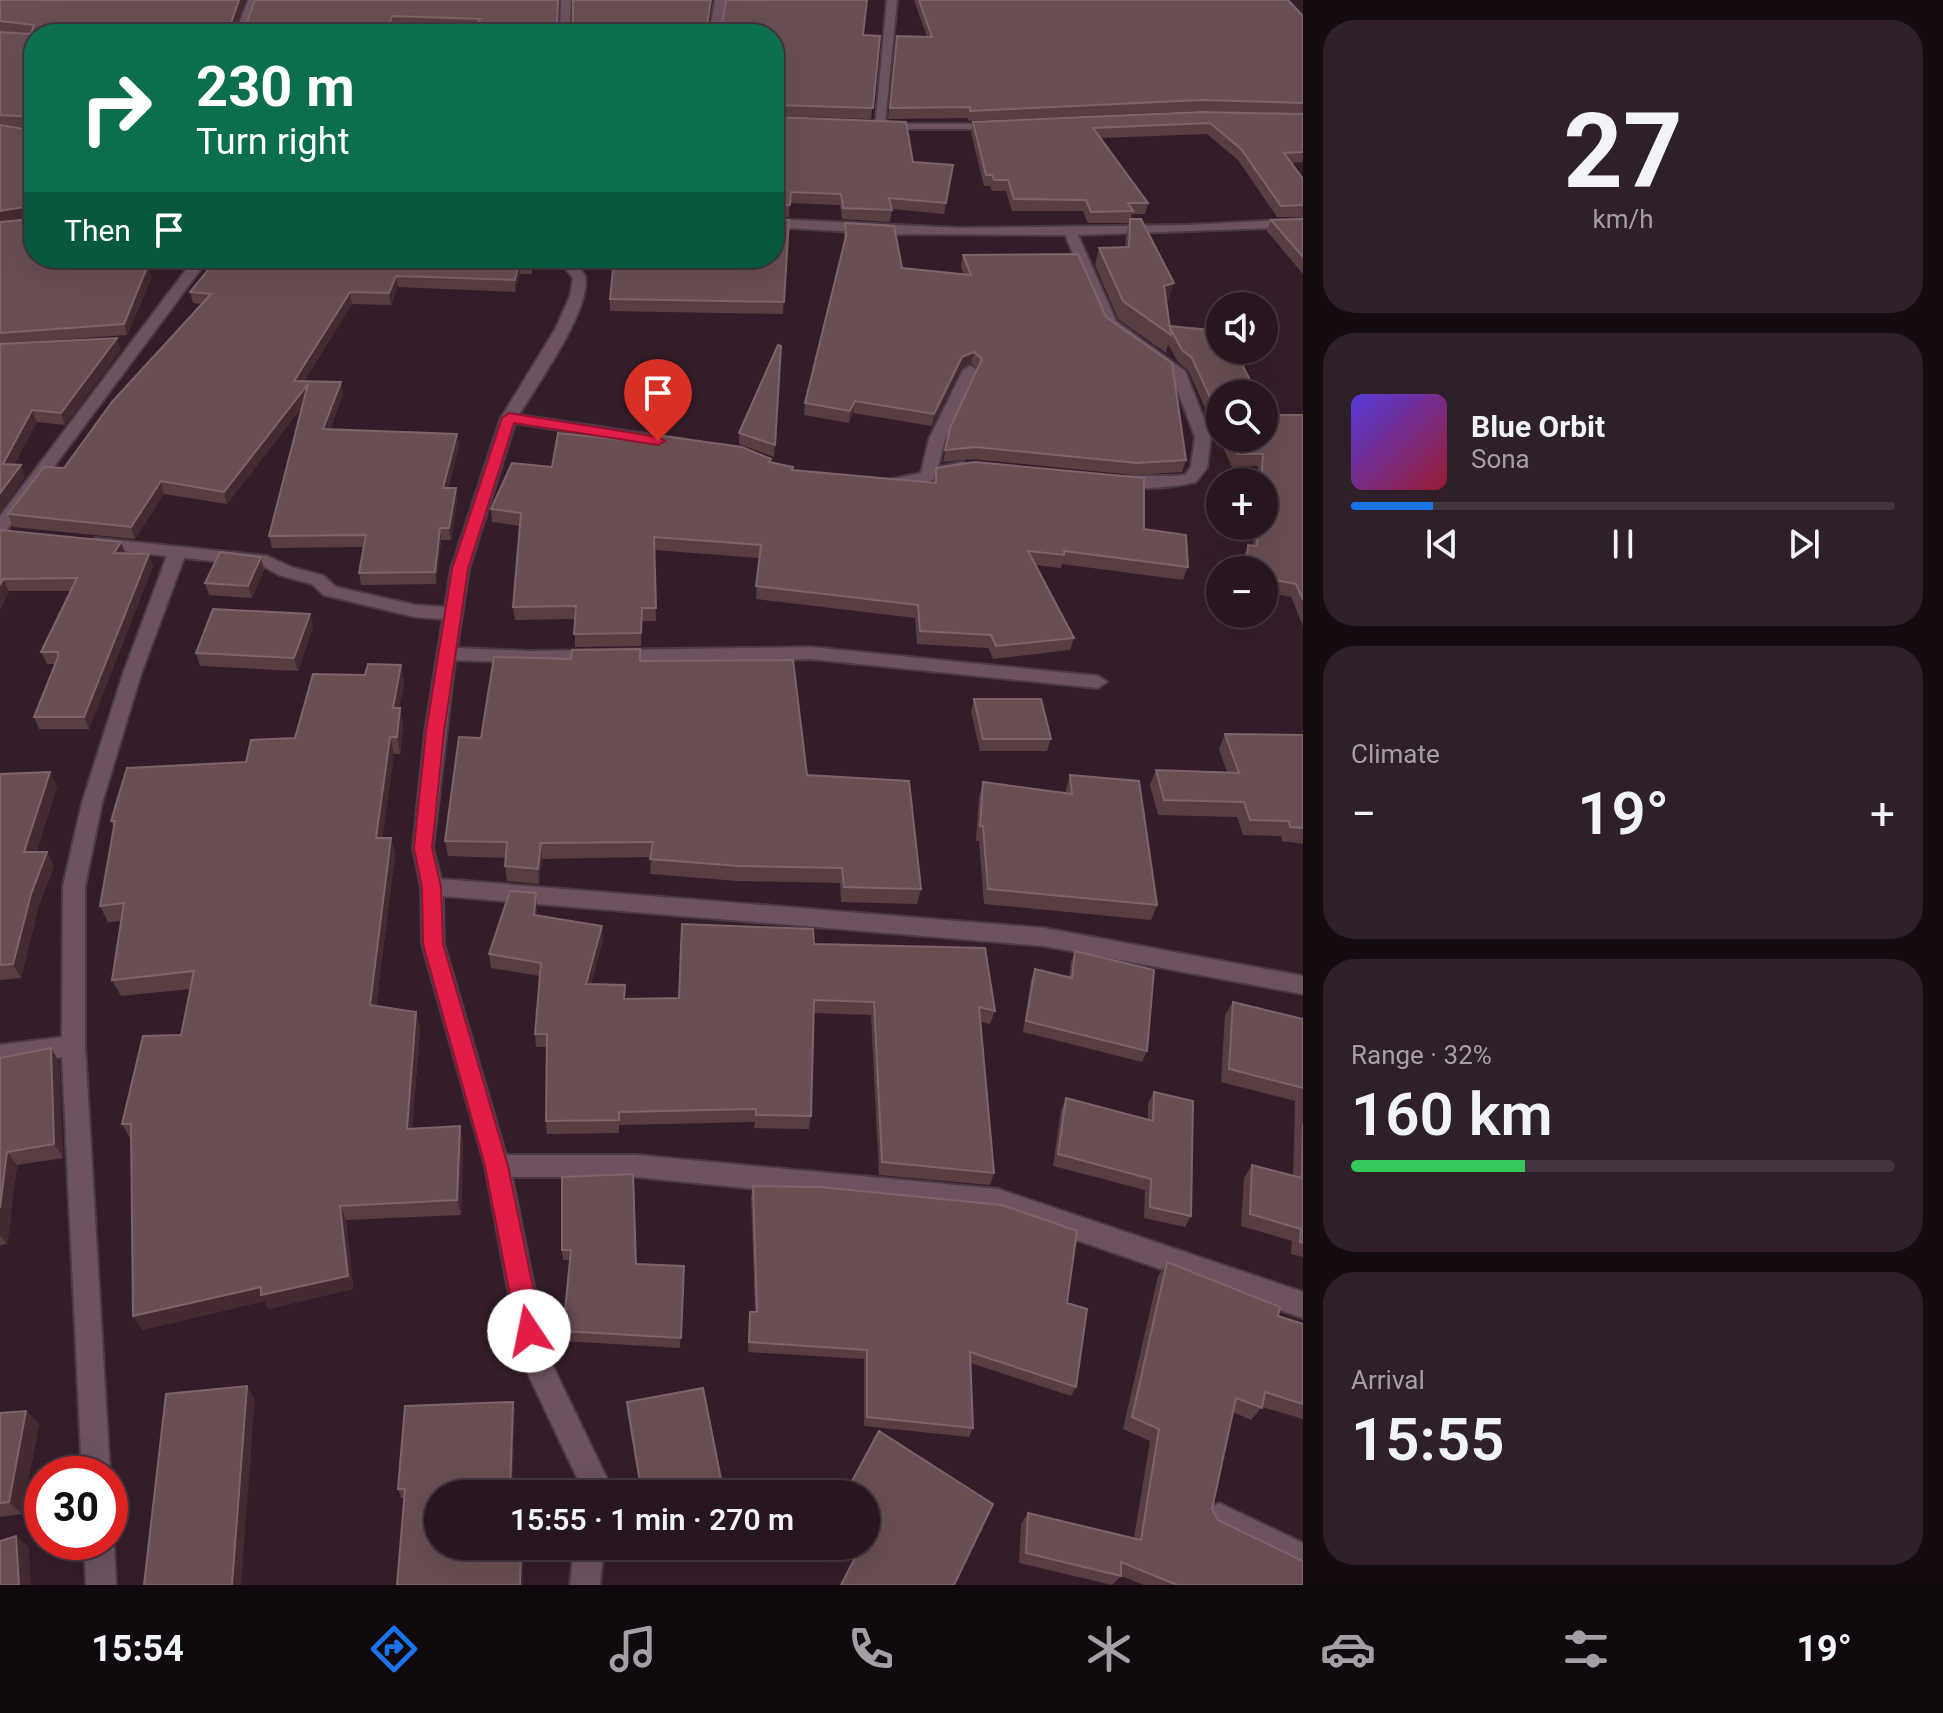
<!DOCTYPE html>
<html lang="en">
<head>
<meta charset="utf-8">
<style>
  :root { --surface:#271620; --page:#2f1f29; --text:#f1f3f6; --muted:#a49fa5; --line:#43353e; --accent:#1a73e8 }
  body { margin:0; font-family:Roboto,sans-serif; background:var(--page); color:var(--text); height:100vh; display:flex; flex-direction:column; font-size:30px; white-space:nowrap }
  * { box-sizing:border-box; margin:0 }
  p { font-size:26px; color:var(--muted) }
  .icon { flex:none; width:44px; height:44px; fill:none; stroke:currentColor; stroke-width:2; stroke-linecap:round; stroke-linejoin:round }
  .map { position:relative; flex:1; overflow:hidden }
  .details { display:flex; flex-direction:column; gap:20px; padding:20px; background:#150c12; width:640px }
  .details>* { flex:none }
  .top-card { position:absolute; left:24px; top:24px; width:760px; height:244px; border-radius:32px; box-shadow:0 8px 32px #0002,0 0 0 2px var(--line); background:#0b6e4f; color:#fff; overflow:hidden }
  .controls { position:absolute; left:1206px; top:292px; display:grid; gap:16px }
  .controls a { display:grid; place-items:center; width:72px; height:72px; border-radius:50%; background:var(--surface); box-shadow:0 8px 32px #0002,0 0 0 2px var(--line); font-size:40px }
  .speed { position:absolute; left:24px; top:1456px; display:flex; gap:16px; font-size:40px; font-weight:700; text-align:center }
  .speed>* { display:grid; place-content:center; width:104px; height:104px; border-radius:50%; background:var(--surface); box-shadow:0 8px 32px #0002,0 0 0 2px var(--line); line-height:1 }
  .speed .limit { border:12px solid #d22; background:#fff; color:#111 }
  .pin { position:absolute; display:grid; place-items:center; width:68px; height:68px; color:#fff; margin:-82px -34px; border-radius:50% 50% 50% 0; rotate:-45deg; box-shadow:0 0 8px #0007 }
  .pin .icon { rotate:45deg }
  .me { position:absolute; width:88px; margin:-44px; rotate:349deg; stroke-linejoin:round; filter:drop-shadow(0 0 6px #0008) }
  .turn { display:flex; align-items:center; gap:28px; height:168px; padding:0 40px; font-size:36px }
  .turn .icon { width:104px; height:104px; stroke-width:2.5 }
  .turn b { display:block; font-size:56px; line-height:68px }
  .then { display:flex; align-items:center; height:76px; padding:0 40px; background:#0003; gap:16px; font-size:30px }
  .big { font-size:60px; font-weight:600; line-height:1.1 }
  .details .widget { flex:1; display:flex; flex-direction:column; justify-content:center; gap:12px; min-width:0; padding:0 28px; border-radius:32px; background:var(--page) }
  .details .dial { align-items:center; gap:0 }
  .dial b { font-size:104px; line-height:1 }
  .song { display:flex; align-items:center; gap:24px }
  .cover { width:96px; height:96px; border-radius:12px; background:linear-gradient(135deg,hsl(250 70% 55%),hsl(350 70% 35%)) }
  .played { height:8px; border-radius:4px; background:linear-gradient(90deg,var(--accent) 15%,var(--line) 15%) }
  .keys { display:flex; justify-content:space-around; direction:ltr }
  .heat { display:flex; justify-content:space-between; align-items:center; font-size:44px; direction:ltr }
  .charge { height:12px; border-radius:6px; background:linear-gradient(90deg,#34c759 32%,var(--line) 0) }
  .trip { position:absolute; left:424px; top:1480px; width:456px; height:80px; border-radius:40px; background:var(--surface); box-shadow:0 8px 32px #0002,0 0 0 2px var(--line); font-weight:600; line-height:80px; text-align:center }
  .dock { display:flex; height:128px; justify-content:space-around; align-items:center; background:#10090d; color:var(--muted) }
  .dock .icon { width:56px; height:56px }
  .dock .active { color:var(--accent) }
  .dock b { font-size:36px; color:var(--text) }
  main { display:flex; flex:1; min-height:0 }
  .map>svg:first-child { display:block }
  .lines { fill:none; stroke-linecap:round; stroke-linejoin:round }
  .street-casing { stroke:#4c3a44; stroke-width:4 }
  .street { fill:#6d5361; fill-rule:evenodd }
  .wall { fill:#593e41; fill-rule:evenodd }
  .shaded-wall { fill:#442a31 }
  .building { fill:#694f52; stroke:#7d6469; stroke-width:2 }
  .route { fill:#e11d48; stroke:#92132f; stroke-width:2 }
</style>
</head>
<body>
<main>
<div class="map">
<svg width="1303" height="1585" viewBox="0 0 1303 1585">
  <rect width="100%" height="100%" fill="#341d2a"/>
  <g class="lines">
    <defs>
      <path id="street" d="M248 0H258L245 34H235Z
        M561 0H571L570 34H560Z
        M715 0H725L719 34H709Z
        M887 0H897L885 124H998L1004 127 1002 129H875Z
        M774 219 960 228 1188 225 1303 219V227L1078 235 1116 321 1185 371 1211 437 1207 468 1196 482C1176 487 1125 493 1110 481 1121 472 1166 478 1185 475L1191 467 1195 437 1171 373 1105 326 1065 235 886 234 774 227Z
        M195 258H209L6 531 0 532V516Z
        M557 258H571L585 275C593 307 536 386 519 415L687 440 695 445 687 450 515 423 469 569 457 648 530 651 811 647 1098 676 1107 682 1098 688 811 659 530 663 455 660 433 848 441 879 1044 928 1303 976V994L1044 946 443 896 444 944 506 1155H636L998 1189 1303 1292V1318L998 1213 636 1177H512L548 1356 611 1487 610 1494H582V1488L521 1359 485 1166 422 944 421 887 413 848 425 732 443 619 415 617 324 595 312 584 279 575 263 566 184 558 141 674 102 803 85 886V1045L110 1474H82L62 1057 0 1065V1045L62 1037 63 886 82 803 123 674 167 556 96 548 88 543 96 538 267 556 291 567 324 576 336 587 415 605 445 607 451 569 501 418 556 328 570 296 573 278Z
        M970 366 977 370 945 439 938 467 963 462 971 467 969 470 908 487H884V481L921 473 929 439 963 370Z
        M1219 1503 1303 1543V1573L1209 1528 1204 1518 1209 1508Z
        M110 1533 114 1542 116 1585H86L84 1542H110Z
        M574 1546H604L600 1585H570Z"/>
    </defs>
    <use href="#street" class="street-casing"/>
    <use href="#street" class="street"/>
  </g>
  <path class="wall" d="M0 0H245L236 25H246L255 0 558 26H708L880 36 871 119 774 116 473 29 393 26 391 34H34L125 264 152 277 127 335 31 342 117 338 121 350 65 425 37 422 14 465 25 477 0 512V32L21 33 0 31ZM7 126 31 128 30 130Z
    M914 0H1288L1303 16V114L1198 111 969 121 968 118 888 119 897 36 927 37Z
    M1303 114V162L1292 163 1303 179V217H1277L1238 160 1207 134 1101 138 1148 203 1145 214H1132L1131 219 1168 301H1166L1170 326 1220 394V438H1264L1267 415H1303V626L1291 597 1264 592V570H1242L1243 557 1248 545 1253 546 1254 526H1264V482H1257L1258 466 1232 467 1188 370 1178 362 1168 344 1166 353 1118 319 1095 265 1099 248 1125 247 1126 236 1129 223H1088L1083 211H1012L1006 191H992L990 186H984L971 133 973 122Z
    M774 117 913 162 953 165 944 214 892 209 890 222 842 219 840 205 790 203 789 217H774Z
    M1303 219V273H1302L1267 231 1271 220Z
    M789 220 783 314 610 311V299L613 269 590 268V258H774Z
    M845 223 902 268 964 275 961 267 963 255 1106 317 1186 460 1182 472 1133 475 973 459 943 462 950 428 977 369 971 363 960 369 932 426 853 413 849 423 804 415 805 403 845 243 844 234Z
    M532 258V274H520L515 292 398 287 391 305 352 304 304 381 341 382 343 394 330 429 457 434 459 446 448 488 457 500 451 540H441L436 584 361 585 359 573 363 547 272 548 269 536 302 407 227 504 164 494 135 539 13 527 8 514 64 468 202 304 193 303 190 292Z
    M781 346 774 457 739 444V433Z
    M771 459 770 462 793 470 933 483 936 468 1144 529 1188 567 1183 580 1062 564 1061 568 1036 565 1074 638 1070 650 993 659 988 648 917 644 915 618 756 599 759 558 654 550 656 621H642L641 646 575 647V619L515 620 513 607 520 526 492 522 491 509 552 467Z
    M0 530 121 542 125 553 153 566 89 729H39L34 717 55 664H47L41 652 71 591H9L0 609Z
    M261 557 264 570 252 598 209 595 205 583Z
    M313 627 298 671 200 666 196 653Z
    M640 649V661L807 775 921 889 917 904 841 902 840 883 738 881 650 874 651 857 542 859 539 884 507 881 505 866 506 858 448 856 445 841 481 738 571 659Z
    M401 665 404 682 399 708 403 725 400 754H394L382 838H391L395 855 376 1006 416 1012 420 1028 412 1129 463 1142 461 1215 346 1220 353 1289 268 1309 265 1301 142 1330 131 1140 122 1124 181 1035 190 989 121 996 112 980 121 921 108 922 100 906 114 828 111 821 246 762 295 738 365 675Z
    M974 699 1051 739 1047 751H980L971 712Z
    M1225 734 1303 735V844L1282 841 1281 836 1243 835 1237 817 1158 815 1150 785 1156 770 1227 772 1219 749Z
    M0 774 57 787 36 852 54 866 38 908 21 978 0 980Z
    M1070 775 1157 905 1151 920 984 904 979 841H976L979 797 983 782 1065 793Z
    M537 907 536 915 603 939 591 984 625 999 679 998 814 944 995 1011 990 1024 981 1022 994 1173 990 1185 879 1175 871 1015 814 1013 811 1116 809 1129 754 1128 755 1122 619 1125V1133L547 1134 546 1121 547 1047H536L535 1034 540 976 491 968 489 954Z
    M1075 951 1147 1051 1142 1062 1023 1032 1031 980 1035 969 1069 977 1071 962Z
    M1233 1002 1303 1019V1257L1291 1254 1292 1241 1241 1226 1244 1178 1252 1165 1293 1176 1295 1101 1221 1082 1225 1015Z
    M51 1048 59 1062 63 1158 17 1165 7 1244 0 1245V1058Z
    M1154 1092 1191 1216 1185 1227 1144 1218 1145 1190 1053 1166 1061 1110 1066 1098 1148 1119V1103Z
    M562 1177 636 1264 684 1266 680 1348 564 1341 563 1331 570 1260H563L562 1250Z
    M753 1186 1067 1303 1076 1387 1071 1396 971 1363 973 1428 969 1437 864 1426V1359L748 1352 750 1312H755L751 1197Z
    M1167 1262 1278 1316 1303 1324V1419L1262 1407 1251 1420 1233 1412 1212 1509 1218 1520 1303 1585H1144L1121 1576 1112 1585 1019 1563 1021 1524 1028 1513 1134 1538 1150 1441 1123 1429 1158 1276Z
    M513 1402 515 1411 438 1494 523 1546V1585H397L404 1498H401L398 1489Z
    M627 1402 721 1479 720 1488 688 1494H641L627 1411Z
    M26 1411 39 1424 22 1514 0 1517V1413Z
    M866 1494 954 1585 866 1546Z"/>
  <path class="shaded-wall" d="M239 0H245L233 34 230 26Z
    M392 16 393 26 391 34H387Z
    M30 206 34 217 0 223V211Z
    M119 258H128L120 275 117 263Z
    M519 262 520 274 515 292V280Z
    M148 265 152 277 127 335 124 324Z
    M396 276 398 287 391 305 389 293Z
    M1174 283 1168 301 1159 304 1164 286Z
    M350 292 352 304 297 393 294 381Z
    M117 338 121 350 65 425 61 413Z
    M974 352 971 363 960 369 932 426 934 414 962 357Z
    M341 382 343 394 325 441 323 429Z
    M308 384 310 396 227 504 224 492Z
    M855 401 853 413 849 423 850 411Z
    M32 410 37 422 8 476 3 464Z
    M457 434 459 446 444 500 443 488Z
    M21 465 25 477 0 512V493Z
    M161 481 164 494 135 539 131 527Z
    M456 488 457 500 451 540 449 528Z
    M440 528 441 540 436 584 435 572Z
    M121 542 126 555 114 553Z
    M149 554 153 566 89 729 84 717Z
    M261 557 264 570 252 598 248 586Z
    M3 579 9 591 0 609V585Z
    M310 614 313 627 298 671 294 658Z
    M401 665 404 682 396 726 393 708Z
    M400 708 403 725 400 754 397 737Z
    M390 737 394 754 380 855 376 838Z
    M50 772 57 787 32 867 24 852Z
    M391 838 395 855 374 1021 370 1005Z
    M541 843 542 859 539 884 538 869Z
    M47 852 54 866 38 908 21 978 13 964 31 894Z
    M536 893 537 907 535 929 534 915Z
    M602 926 603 939 587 998 586 984Z
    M416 1012 420 1028 411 1144 407 1129Z
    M51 1048 59 1062 63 1158 54 1144Z
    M460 1126 463 1142 461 1215 457 1200Z
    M7 1152 17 1165 7 1244 0 1235V1208Z
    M340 1206 346 1220 353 1289 268 1309 265 1301 142 1330 133 1316Z
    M247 1386 255 1399 241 1585H232Z
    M513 1402 515 1411 512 1494H510Z
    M26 1411 39 1424 22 1514 9 1502Z
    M16 1536 29 1547 31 1585H19Z
    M521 1546H523V1585H520Z"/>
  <path class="building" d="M0 0H239L230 26 246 25 255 0H558L557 26 573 24V0H711L707 26 722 24 726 0H867L863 35 880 36 873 108 775 105 774 107V34H470L480 19 392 16 387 32 356 34H34V258H119L117 263 148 265 124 324 0 333V222L32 219 30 206 0 211V125L30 130 33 117 0 115V32L31 34 34 25 0 21Z
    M919 0H1288L1303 16V103L1201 100 970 111V107L890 108 897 36 932 37Z
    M1201 112 1303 114V152L1284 153 1303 179V205L1281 206 1241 149 1210 123 1093 128 1148 203H1128L1133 211 1091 212 1086 200 1014 199 1008 180H994L992 175H986L973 122Z
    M774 117 906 122 913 162 953 165 946 203 889 198 892 210 843 208 841 194 791 192 790 205 774 206Z
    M774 218 789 220 784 302 610 299 614 258H774Z
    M1130 219H1141L1174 283 1164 286 1171 335 1123 301 1099 248 1129 247Z
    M1303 219V257L1271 220Z
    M845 223 894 226 902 268 971 275 963 255 1078 254 1106 317 1172 363 1186 460 1137 463 976 447 945 450 950 428 982 359 974 352 962 357 934 414 855 401 850 411 805 403 846 236Z
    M218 258H531V262H519L515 280 396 276 389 293 350 292 294 381 341 382 323 429 457 434 443 488H456L449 528H440L435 572 359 573 366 535 269 536 308 384 224 492 161 481 131 527 8 514 44 467 64 468 112 402 211 294 190 292Z
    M1169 326 1220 331V350H1235L1257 394H1220V419L1192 358 1182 350Z
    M117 338 61 413 32 410 3 464 21 465 0 493V344Z
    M778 345 781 346 775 445 739 433Z
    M1264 408 1267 415H1303V600L1296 584 1264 578V570H1247L1248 545 1257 546 1258 526H1264V482H1261L1263 454H1237L1229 438H1264Z
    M558 433 661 444 664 436 742 447 771 459 769 462 793 467 792 470 936 483V468L975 462 1144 478V529L1186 535 1188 567 1064 551V555L1028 551 1074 638 996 646 991 635 920 631 918 605 756 586 761 545 654 537 656 608H642L641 633 574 634 576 606 513 607 521 513 491 509 512 463 552 467Z
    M0 530 121 542 114 553 149 554 84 717H34L58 657V652H41L77 578 3 579 0 585Z
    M220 552 261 557 248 586 205 583Z
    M213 609 310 614 294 658 196 653Z
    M640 649V661L793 660 807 775 909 781 921 889 844 887 842 868 739 866 650 859 653 842 541 843 538 869 505 866 507 842 445 841 459 737 481 738 494 657 571 659 572 650Z
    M368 664 401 665 393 708H400L397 737H390L376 838H391L370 1005 416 1012 407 1129 460 1126 457 1200 340 1206 348 1276 261 1295V1287L133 1316 131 1124H122L143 1036 181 1035 194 971 112 980 124 903 100 906 115 821H111L127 768 246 762 251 740 295 738 313 674 365 675Z
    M974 699H1041L1051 739H983Z
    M1225 734 1303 735V828L1290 827 1289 821 1250 820 1244 802 1164 800 1156 770 1239 773Z
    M50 772 24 852H47L31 894 13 964 0 965V774Z
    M1070 775 1139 781 1157 905 988 889 983 826H980L983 782 1072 794Z
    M510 891 536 893 534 915 602 926 586 984 625 985 624 999 679 998 682 924 813 929 814 944 985 948 995 1011 979 1007 994 1173 882 1162 874 1002 814 1000 811 1116 756 1115V1109L619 1112V1120L546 1121 547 1034H535L541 963 489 954Z
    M1075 951 1154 970 1147 1051 1026 1021 1035 969 1072 978Z
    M1233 1002 1303 1019V1088L1229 1069Z
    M51 1048 54 1144 7 1152 0 1208V1058Z
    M1154 1092 1193 1101 1191 1216 1150 1207 1151 1179 1058 1154 1066 1098 1153 1121Z
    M1303 1124V1243L1300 1242 1301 1229 1250 1214 1252 1165 1302 1178Z
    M633 1174 636 1264 684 1266 681 1338 563 1331 571 1250H562V1177Z
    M753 1186 820 1187 1002 1205 1077 1231 1067 1303 1087 1309 1076 1387 970 1352 973 1428 867 1417V1350L749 1342 750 1312H757Z
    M1167 1262 1280 1307 1278 1316 1303 1324V1404L1265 1392 1262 1408 1236 1398 1212 1509 1218 1520 1303 1561V1585H1177L1121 1562V1576L1026 1553 1028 1513 1141 1540 1159 1429 1132 1417Z
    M247 1386 232 1585H144L166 1394Z
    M703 1388 721 1479 642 1494 627 1402Z
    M513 1402 510 1494H438V1546H521L520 1585H397L405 1489H398L405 1406Z
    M26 1411 9 1502 0 1503V1413Z
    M879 1431 993 1504 954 1585H841L861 1546H866V1537L871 1528 866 1524V1494H845Z
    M16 1536 19 1585H0V1541Z"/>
  <path class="route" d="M509 413 658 437 665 441 658 445 514 423 468 569 444 732 432 848 441 887 443 944 508 1166 542 1331 538 1340 529 1344 521 1340 517 1331 485 1166 423 944 422 887 414 848 426 732 452 569 502 418Z"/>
</svg>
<div class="controls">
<a><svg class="icon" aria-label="sound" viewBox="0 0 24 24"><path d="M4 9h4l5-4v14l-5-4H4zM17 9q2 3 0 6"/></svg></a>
<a><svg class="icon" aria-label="search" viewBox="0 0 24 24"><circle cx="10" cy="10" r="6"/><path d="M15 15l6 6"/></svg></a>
<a>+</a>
<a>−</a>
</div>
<div class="speed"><div class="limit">30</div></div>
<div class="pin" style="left:658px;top:441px;background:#d93025"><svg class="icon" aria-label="arrive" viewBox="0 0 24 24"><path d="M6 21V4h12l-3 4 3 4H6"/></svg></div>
<svg class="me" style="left:529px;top:1331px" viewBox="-20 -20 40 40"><circle r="19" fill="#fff"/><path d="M0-13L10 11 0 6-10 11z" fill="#e11d48"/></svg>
<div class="trip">15:55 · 1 min · 270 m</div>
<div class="top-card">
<div class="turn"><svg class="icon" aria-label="right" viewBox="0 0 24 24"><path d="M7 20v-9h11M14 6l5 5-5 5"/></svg><div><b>230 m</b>Turn right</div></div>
<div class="then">Then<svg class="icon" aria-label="arrive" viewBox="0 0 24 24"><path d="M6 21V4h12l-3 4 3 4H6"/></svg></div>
</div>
</div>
<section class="details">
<div class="widget dial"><b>27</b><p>km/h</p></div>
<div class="widget">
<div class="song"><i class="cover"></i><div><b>Blue Orbit</b><p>Sona</p></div></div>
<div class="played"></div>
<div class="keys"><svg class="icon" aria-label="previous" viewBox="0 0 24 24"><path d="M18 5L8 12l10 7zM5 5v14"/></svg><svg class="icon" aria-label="pause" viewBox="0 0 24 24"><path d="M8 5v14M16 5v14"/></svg><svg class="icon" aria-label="next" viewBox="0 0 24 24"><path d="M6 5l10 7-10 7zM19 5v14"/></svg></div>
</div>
<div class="widget"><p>Climate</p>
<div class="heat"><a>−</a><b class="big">19°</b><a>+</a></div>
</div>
<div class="widget"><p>Range · 32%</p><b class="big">160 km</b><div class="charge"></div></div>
<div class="widget"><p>Arrival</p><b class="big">15:55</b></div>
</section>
</main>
<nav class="dock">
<b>15:54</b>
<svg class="icon active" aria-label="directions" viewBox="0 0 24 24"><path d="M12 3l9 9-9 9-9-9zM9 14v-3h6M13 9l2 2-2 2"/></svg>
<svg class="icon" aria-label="music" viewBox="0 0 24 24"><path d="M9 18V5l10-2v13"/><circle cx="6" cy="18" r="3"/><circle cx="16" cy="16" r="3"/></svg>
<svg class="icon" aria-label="phone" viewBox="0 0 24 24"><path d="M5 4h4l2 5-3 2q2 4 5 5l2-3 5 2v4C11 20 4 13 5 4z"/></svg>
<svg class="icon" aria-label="climate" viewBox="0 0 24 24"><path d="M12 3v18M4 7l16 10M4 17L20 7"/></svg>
<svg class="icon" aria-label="car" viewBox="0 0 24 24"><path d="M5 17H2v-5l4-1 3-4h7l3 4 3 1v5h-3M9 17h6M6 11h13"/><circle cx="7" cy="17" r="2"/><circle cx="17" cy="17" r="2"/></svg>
<svg class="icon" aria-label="filters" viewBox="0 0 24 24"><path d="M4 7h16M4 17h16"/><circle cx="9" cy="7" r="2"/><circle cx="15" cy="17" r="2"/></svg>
<b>19°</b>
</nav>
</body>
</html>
